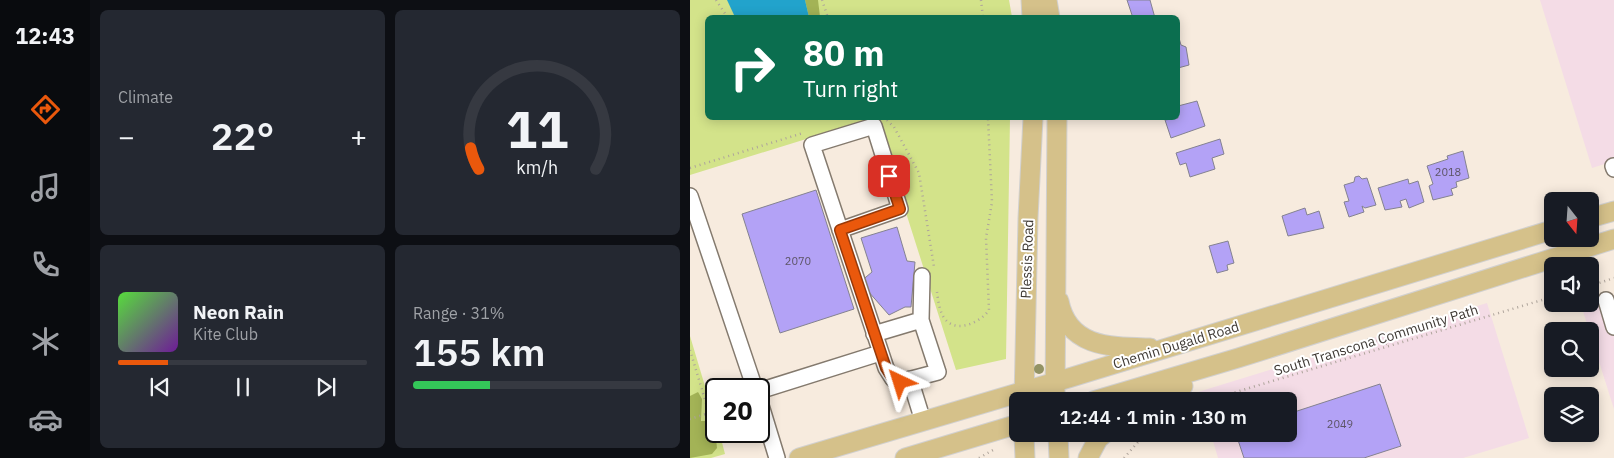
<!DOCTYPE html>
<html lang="en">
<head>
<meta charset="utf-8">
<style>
  :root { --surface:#171b24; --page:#242831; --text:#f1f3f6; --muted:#9ea1a6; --line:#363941; --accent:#ea580c }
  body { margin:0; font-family:"IBM Plex Sans",sans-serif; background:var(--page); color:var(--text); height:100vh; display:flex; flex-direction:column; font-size:19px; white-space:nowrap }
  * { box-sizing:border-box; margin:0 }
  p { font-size:16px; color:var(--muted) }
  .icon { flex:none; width:28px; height:28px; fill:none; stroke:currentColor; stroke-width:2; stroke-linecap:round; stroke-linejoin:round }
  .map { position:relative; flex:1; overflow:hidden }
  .drawer { display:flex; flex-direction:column; gap:10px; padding:10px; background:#0d0f14; width:600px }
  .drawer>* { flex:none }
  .hud { position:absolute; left:15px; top:15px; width:475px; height:105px; border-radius:8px; box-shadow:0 2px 12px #0003; background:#0b6e4f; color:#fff; overflow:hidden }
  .needle { width:32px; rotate:163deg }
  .tools { position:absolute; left:854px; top:192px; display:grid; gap:10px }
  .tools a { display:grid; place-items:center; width:55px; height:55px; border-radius:8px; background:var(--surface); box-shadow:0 2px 12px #0003; font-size:25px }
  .speed { position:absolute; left:15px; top:378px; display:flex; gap:10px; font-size:25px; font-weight:700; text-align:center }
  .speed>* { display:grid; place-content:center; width:65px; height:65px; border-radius:50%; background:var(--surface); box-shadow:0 2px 12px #0003; line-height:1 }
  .speed .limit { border:2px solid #111; border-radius:8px; background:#fff; color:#111 }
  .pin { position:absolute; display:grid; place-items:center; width:42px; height:42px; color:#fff; margin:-21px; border-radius:10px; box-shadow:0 2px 8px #0006 }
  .me { position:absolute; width:55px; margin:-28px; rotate:319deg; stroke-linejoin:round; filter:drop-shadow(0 0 4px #0008) }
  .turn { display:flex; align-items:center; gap:18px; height:105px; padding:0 15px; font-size:22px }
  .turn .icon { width:65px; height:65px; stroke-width:2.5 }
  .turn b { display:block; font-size:35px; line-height:42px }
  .big { font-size:38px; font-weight:600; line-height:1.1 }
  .drawer .card { flex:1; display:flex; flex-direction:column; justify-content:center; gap:8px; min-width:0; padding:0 18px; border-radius:8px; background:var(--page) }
  .drawer .dial { align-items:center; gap:0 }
  .dial svg { height:130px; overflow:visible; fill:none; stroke:var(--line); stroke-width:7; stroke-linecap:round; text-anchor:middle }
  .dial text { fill:var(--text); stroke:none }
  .song { display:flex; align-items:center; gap:15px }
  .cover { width:60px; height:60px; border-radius:8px; background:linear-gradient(135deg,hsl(110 70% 55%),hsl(280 70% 35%)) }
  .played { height:5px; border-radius:2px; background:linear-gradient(90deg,var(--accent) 20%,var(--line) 20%) }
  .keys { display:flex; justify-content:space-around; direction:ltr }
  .heat { display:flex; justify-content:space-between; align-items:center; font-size:28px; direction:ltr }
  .charge { height:8px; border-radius:4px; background:linear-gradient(90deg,#34c759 31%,var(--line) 0) }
  .drawer .tiles { flex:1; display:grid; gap:10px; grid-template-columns:repeat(2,1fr) }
  .trip { position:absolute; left:319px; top:392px; width:288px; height:50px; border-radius:8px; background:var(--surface); box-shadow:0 2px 12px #0003; font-weight:600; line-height:50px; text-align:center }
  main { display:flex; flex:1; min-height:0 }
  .tab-bar { display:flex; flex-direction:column; width:90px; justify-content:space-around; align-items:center; background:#090b0e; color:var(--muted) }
  .tab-bar .icon { width:35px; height:35px }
  .tab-bar .on { color:var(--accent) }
  .tab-bar b { font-size:22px; color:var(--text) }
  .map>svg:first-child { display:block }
  .industrial { fill:#f4dce6 }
  .green { fill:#d3e38a }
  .forest { fill:#a3b356 }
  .water { fill:#22a3cc }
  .building { fill:#b3a2f6; stroke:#848290 }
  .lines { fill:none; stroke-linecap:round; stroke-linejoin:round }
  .minor-casing { stroke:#847a6e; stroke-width:18 }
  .major-casing { stroke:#d1d0cf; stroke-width:21 }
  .path { stroke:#aea49b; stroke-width:2.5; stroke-dasharray:1 4; stroke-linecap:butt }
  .minor { stroke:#fff; stroke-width:15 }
  .major { stroke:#d5c18a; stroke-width:19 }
  .tree { fill:#939364 }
  .route-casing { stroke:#983908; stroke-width:12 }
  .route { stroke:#ea580c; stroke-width:9 }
  .labels { text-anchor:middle; stroke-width:4; stroke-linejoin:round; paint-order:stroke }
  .number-label { font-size:11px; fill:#5c5465 }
  .street-label { font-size:14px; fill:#3f3a35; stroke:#fff }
</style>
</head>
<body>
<main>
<nav class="tab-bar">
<b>12:43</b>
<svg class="icon on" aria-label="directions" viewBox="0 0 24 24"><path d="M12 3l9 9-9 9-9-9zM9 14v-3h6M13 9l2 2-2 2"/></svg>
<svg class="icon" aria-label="music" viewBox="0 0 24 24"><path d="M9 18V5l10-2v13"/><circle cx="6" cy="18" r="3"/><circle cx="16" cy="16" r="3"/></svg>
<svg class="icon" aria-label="phone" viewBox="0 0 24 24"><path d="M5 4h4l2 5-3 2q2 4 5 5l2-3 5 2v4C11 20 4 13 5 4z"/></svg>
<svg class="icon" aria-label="climate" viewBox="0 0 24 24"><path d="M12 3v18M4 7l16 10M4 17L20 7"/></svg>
<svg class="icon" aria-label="car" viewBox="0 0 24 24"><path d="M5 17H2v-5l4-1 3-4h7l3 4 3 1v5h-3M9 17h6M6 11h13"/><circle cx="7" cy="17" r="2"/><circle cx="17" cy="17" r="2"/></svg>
</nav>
<section class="drawer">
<div class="tiles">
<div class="card"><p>Climate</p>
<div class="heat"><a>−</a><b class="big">22°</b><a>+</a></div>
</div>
<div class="card dial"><svg viewBox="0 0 100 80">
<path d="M14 69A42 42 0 1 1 86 69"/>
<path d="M14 69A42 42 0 0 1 9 56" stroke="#ea580c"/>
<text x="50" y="56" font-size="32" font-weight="700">11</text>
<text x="50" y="72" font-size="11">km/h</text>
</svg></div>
<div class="card">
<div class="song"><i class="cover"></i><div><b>Neon Rain</b><p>Kite Club</p></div></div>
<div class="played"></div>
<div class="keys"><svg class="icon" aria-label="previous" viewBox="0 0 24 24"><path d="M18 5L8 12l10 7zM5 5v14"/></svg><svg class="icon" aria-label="pause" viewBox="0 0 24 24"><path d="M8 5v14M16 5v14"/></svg><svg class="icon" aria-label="next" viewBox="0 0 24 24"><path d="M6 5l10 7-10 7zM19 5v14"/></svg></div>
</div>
<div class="card"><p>Range · 31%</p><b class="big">155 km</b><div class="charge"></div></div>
</div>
</section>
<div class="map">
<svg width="924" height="458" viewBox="0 0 924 458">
  <rect width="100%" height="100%" fill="#f7ebde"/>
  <path class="industrial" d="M850 0H924V161L902 168Z
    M924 299V409L892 308Z
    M797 303 839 438 773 458H528L521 434H598V401H511L508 392Z"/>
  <path class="green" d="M0 0H319L322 17 18 18V118H320L316 359 266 370 190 131 174 121 0 175Z
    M0 336 26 423V431H29L35 454 21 458H0Z"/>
  <path class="forest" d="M115 0H128L130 17H119Z
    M8 392 12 399 11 421H24L27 448 22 454 0 458V396Z"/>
  <path class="water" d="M37 0H115L119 17H45Z"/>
  <path class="building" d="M437 0H460L465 18H443Z
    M489 38 491 45 496 47 499 65 488 68Z
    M507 101 515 126 481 138 475 120 488 118V106Z
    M530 139 534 154 522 158 525 169 500 177 496 163 490 165 486 153Z
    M773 151 779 178 766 182 767 187 761 189 763 195 743 200 739 186 743 184 737 166 758 159 757 156Z
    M669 176 672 179 677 178 686 205 675 208 672 206 674 212 659 217 654 202 659 201 654 185 664 182 665 177Z
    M718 179 719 184 728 181 734 202 719 208 716 199 710 201 712 207 695 210 688 188Z
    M126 190 164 309 90 333 52 214Z
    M615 208 617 215 629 211 634 228 598 236 592 216Z
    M207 227 217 261 225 262 221 307H215L199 315 170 282 182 272 171 238Z
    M538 241 544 263 537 265 538 270 527 273 519 246Z
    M690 384 711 446 674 458H554L546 434H598V414Z"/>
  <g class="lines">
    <defs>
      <path id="minor" d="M923 166 924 169
        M0 196 65 389
        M150 230 210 209 184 126 122 145 196 368 203 379 210 382 248 372 231 320 232 276
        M916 300 924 327
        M184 334 231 320
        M220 379 233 421
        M69 391 190 353
        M69 399 87 458"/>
      <path id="major" d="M341 0 342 18
        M357 0 360 18
        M900 218 924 211
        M369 301C378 348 421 347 460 348
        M334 401 338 218 343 118
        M365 401 367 118
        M403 401 548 358 924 239
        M455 401 493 386
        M334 434 335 458
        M368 434 369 458
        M109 458 382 377 862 230
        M215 458 328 424
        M398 458 408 439 414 434"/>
    </defs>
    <use href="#minor" class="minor-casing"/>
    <use href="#major" class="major-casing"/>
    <path class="path" d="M26 0 38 18
      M132 0 138 18
      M291 0 293 18
      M149 118 150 122
      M197 120 204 127 229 173 244 267
      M0 168 113 133
      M900 286 924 278
      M247 292C248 301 250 316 258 322 270 332 292 321 299 310L296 238 302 202 298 118
      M668 343 681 338 699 345
      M0 350 19 413 0 419
      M516 401 862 297
      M387 434 388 442
      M289 458 303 450
      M434 458 455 434"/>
    <use href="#minor" class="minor"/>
    <use href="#major" class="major"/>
  </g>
  <circle class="tree" cx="349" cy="369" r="5"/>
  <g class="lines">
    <defs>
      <path id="route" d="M199 176 210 209 150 230 196 368 203 379 210 382"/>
    </defs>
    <use href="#route" class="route-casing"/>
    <use href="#route" class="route"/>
  </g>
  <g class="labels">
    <g class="number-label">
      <text x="758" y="176">2018</text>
      <text x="108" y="265">2070</text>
      <text x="650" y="428">2049</text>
    </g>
    <g class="street-label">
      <text transform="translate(337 259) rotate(-88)" y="5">Plessis Road</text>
      <text transform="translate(686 340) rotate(-17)" y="5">South Transcona Community Path</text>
      <text transform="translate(486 345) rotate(-17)" y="5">Chemin Dugald Road</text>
    </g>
  </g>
</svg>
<div class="tools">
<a><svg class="needle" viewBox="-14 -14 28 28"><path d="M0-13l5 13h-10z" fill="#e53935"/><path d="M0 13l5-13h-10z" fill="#9ea1a6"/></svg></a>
<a><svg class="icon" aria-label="sound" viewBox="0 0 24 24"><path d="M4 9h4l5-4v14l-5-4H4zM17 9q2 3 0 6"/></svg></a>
<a><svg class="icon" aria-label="search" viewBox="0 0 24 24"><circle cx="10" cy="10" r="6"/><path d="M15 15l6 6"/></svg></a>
<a><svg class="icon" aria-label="layers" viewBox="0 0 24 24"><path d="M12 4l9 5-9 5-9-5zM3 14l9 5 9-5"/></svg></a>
</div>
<div class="speed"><div class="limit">20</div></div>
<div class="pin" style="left:199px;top:176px;background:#d93025"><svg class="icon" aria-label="arrive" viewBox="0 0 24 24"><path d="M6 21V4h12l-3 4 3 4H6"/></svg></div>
<svg class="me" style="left:210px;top:382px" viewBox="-20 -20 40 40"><path d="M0-17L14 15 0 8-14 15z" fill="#ea580c" stroke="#fff" stroke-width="4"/></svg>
<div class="trip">12:44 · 1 min · 130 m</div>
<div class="hud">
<div class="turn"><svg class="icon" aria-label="right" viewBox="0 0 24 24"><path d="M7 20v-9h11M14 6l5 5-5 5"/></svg><div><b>80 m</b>Turn right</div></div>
</div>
</div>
</main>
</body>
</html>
